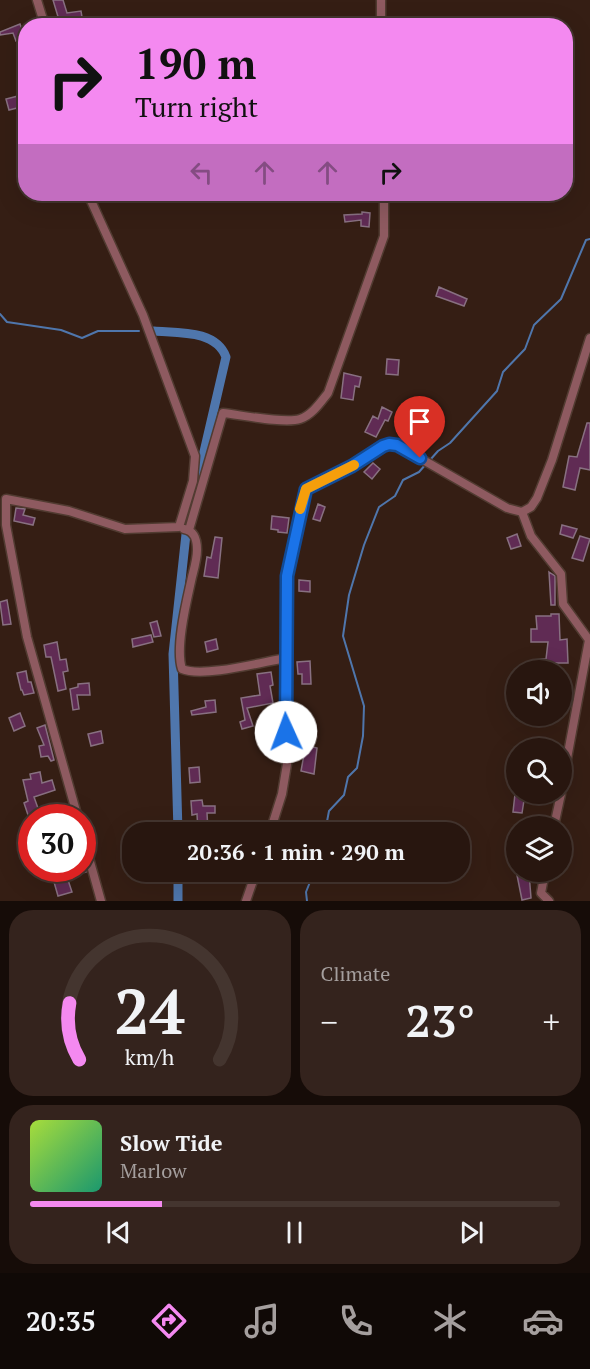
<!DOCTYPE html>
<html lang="en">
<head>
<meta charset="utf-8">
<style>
  :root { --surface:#28160f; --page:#34231d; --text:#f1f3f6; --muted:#a59f9e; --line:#44352f; --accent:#f489f0 }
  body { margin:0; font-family:"PT Serif",serif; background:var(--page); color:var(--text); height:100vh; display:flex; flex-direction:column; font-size:22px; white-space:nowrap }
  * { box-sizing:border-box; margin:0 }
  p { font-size:20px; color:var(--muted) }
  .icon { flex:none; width:33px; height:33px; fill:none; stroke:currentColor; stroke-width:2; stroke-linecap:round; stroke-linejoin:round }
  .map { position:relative; height:901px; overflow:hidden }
  .panel { display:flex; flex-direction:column; gap:9px; padding:9px; background:#160c08; flex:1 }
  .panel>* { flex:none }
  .top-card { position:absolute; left:18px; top:18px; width:555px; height:183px; border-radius:24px; box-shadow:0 6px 24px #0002,0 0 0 2px var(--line); background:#f489f0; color:#111; overflow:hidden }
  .tools { position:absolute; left:506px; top:660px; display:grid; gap:12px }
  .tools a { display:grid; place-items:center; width:66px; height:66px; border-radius:50%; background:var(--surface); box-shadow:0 6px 24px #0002,0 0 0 2px var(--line); font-size:30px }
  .speed { position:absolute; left:18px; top:804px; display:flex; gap:12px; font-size:30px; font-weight:700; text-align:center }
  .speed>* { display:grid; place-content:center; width:78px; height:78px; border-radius:50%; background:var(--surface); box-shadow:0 6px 24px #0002,0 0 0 2px var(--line); line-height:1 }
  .speed .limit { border:9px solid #d22; background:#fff; color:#111 }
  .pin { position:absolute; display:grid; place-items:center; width:51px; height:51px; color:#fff; margin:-62px -26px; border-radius:50% 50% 50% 0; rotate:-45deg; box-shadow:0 0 6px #0007 }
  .pin .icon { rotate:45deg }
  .me { position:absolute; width:66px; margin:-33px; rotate:358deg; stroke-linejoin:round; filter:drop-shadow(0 0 4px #0008) }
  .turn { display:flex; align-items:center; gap:21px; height:126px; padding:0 18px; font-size:27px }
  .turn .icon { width:78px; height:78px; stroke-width:2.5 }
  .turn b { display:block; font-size:42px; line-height:51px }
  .lanes { display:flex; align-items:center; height:57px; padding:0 18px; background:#0003; justify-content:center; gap:30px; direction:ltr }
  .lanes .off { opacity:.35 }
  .big { font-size:45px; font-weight:700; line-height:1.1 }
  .panel .card { flex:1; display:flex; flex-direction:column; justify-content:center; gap:9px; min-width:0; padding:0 21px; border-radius:24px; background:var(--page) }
  .panel .dial { align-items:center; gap:0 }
  .dial svg { height:156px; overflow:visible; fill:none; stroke:var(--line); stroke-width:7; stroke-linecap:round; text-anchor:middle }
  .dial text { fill:var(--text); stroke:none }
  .song { display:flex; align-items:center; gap:18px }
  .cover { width:72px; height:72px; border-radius:9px; background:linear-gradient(135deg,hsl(80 70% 55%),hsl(160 70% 35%)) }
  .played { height:6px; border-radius:3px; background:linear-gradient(90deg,var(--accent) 25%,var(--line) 25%) }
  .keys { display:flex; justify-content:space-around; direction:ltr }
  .heat { display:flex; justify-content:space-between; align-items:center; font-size:33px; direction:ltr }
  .panel .tiles { flex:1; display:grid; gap:9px; grid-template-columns:1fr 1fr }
  .card:last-child { grid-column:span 2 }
  .trip { position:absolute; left:122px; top:822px; width:348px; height:60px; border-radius:24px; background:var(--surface); box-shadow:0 6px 24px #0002,0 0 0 2px var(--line); font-weight:700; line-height:60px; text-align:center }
  .dock { display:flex; height:96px; justify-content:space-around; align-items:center; background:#100906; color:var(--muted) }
  .dock .icon { width:42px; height:42px }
  .dock .selected { color:var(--accent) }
  .dock b { font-size:27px; color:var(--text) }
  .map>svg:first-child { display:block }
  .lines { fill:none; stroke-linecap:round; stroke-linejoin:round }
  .stream { stroke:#4f76ac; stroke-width:2 }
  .canal { stroke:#4f76ac; stroke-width:9 }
  .building { fill:#602b54; stroke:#887081; stroke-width:1.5 }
  .minor-casing { stroke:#513b31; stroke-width:11 }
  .minor { stroke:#8e5a60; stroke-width:8 }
  .route-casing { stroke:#114b97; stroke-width:15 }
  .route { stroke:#1a73e8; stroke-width:10 }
  .slow { stroke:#f59e0b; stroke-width:10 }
</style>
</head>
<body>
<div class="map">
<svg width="590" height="901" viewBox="0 0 590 901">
  <rect width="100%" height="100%" fill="#351e14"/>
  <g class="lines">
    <path class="stream" d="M0 314 7 322 61 330 82 338 98 331H139
      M430 460 438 451 450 443 497 391 503 372 525 349 534 325 561 299 586 240 590 239
      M325 832 329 811 344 795 348 777 357 768 363 736 364 706 343 636 349 595 364 545 379 507 395 496 403 480 419 472 426 464
      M307 901 306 892 314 872"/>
    <path class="canal" d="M154 331C179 333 216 330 226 357L187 525 173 654 178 832
      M178 872V901"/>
  </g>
  <path class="building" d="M53 0H63L67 13 81 11 83 23 66 25 65 18 59 20Z
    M20 24 25 38 16 41 13 33 0 35V32Z
    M22 95 25 106 9 110 6 99Z
    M362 212 370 213 369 227 361 226V220L345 222 344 215 362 214Z
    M439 287 467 299 464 306 436 296Z
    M387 359 399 360 398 375 386 374Z
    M344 373 361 377 359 387 355 386 353 400 341 398Z
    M382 407 392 412 388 421 385 420 376 437 365 432 373 416 378 419Z
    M587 423H590V470L580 468 575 490 563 487 569 456 577 457Z
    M373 463 380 469 372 479 364 472Z
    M318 504 325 507 320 521 313 519Z
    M16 508 25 509 23 515 35 518 33 525 14 521Z
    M272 516 289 518 287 533 278 532V530L271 529Z
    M562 525 577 529 573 538 560 534Z
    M517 534 521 546 511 549 507 538Z
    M580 536 590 539 583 561 572 558Z
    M215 537 222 538 218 578 204 576 207 557 211 558Z
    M549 572 555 576V605H551Z
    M299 580 310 581V592L299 591Z
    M7 600 11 624 3 625 0 602Z
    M551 614H559L560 640 567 639 568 663H552L551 669 540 668V659H546L548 642H531V629H537L536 616H551Z
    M157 621 161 636 154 637 150 623Z
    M151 635 153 642 133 647 132 639Z
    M216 639 218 649 207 652 205 642Z
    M57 642 60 660 66 659 68 671 63 672 66 689 58 691 51 657H46L44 645Z
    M310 661 311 684H302V674H298L297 662Z
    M26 671 28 682H31L34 693 24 695 22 690H21L17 673Z
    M271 672 273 685 270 686 273 703 247 708 253 726 242 729 240 722 245 720 241 698 260 695 257 674Z
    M89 683 90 695H77L79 709 73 710 70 689 78 687V684Z
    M215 700 216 712 192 715 191 711 206 707 205 701Z
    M20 713 25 726 14 731 9 718Z
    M45 725 54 760 51 761 48 756 41 757 39 746 44 745 37 728Z
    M101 731 103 743 91 746 88 734Z
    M294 736H301L300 741 313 742V747L317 748 314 774 301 771 305 749H293Z
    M199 767 200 782 190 783 189 768Z
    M40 772 42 783 52 780 55 790 34 797 39 811H37L39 818H29L24 803 28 801 23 780 31 779 30 774Z
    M515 794H525L522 813 513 812Z
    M202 800 203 806H215V813H207L208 831H198L197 814 192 815 191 801Z
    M73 868H85L86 872 67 877 72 892 58 896 52 875Z
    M529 873 531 898 522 900 517 875Z"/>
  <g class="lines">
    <defs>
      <path id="minor" d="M37 0 45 26
        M381 0V26
        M522 512 531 536 561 574 563 604 589 640 561 791
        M184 529C195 531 197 540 197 550 197 559 194 569 192 577 187 600 175 647 182 669 203 678 262 662 286 658L287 764 282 794 270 832
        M189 530 223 413C241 415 285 424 300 419 312 415 320 403 328 393L384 236V194
        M286 658 287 576 306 489 352 466 383 446 397 445 507 508 522 512 531 507 537 498 552 460 590 338
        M78 818 27 637 6 525V499L69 511 125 529 179 527 193 481 195 456 143 315 88 194
        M554 826 561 794
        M82 833 101 901
        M545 872 541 893 549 901
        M246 901 256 872"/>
    </defs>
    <use href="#minor" class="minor-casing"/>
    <use href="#minor" class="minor"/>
  </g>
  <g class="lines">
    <defs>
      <path id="route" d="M286 732 287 576 306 489 352 466 383 446 389 444 397 445 420 458"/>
    </defs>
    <use href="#route" class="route-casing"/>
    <use href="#route" class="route"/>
    <path class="slow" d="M300 509 306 489 354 465"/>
  </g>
</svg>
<div class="tools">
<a><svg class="icon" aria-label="sound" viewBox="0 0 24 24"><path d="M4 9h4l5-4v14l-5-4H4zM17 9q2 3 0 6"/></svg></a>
<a><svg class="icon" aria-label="search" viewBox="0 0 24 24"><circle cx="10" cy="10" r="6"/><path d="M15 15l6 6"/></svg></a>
<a><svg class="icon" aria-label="layers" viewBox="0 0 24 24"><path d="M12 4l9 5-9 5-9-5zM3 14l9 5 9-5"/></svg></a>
</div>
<div class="speed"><div class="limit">30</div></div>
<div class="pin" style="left:420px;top:458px;background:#d93025"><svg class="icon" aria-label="arrive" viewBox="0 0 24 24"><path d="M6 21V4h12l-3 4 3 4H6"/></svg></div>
<svg class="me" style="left:286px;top:732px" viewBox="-20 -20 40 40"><circle r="19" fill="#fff"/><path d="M0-13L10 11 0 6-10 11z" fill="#1a73e8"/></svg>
<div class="trip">20:36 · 1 min · 290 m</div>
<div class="top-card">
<div class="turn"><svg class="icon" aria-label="right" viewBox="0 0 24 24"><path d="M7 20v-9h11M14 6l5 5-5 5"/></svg><div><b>190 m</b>Turn right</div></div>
<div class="lanes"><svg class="icon off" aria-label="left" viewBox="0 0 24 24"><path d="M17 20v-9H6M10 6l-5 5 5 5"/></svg><svg class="icon off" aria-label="ahead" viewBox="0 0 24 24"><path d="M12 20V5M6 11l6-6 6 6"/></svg><svg class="icon off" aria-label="ahead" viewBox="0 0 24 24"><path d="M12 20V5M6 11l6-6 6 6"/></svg><svg class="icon" aria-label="right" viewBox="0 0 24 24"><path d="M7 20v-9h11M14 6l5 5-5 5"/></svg></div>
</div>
</div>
<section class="panel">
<div class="tiles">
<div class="card dial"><svg viewBox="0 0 100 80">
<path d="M14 69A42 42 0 1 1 86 69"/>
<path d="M14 69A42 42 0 0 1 9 40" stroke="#f489f0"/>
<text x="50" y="56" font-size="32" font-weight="700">24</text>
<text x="50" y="72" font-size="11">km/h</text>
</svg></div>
<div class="card"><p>Climate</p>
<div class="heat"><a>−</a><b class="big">23°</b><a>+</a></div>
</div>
<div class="card">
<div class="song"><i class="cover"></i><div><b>Slow Tide</b><p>Marlow</p></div></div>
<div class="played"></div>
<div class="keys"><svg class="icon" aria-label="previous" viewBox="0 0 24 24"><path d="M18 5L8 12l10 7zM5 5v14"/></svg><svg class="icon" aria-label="pause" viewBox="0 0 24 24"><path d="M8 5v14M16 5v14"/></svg><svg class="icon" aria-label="next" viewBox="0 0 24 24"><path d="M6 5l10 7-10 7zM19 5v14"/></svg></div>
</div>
</div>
</section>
<nav class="dock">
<b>20:35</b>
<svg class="icon selected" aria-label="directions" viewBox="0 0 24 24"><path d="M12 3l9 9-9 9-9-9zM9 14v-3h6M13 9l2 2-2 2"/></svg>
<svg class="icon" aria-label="music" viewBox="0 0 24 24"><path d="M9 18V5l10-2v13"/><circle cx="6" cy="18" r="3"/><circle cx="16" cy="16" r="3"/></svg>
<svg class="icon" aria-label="phone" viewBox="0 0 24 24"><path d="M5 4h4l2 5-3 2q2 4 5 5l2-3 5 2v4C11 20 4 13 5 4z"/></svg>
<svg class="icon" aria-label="climate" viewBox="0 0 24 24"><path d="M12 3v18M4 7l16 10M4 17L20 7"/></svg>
<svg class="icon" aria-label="car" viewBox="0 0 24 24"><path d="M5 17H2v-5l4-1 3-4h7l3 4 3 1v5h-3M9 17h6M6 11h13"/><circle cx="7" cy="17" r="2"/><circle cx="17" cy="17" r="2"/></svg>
</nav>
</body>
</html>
